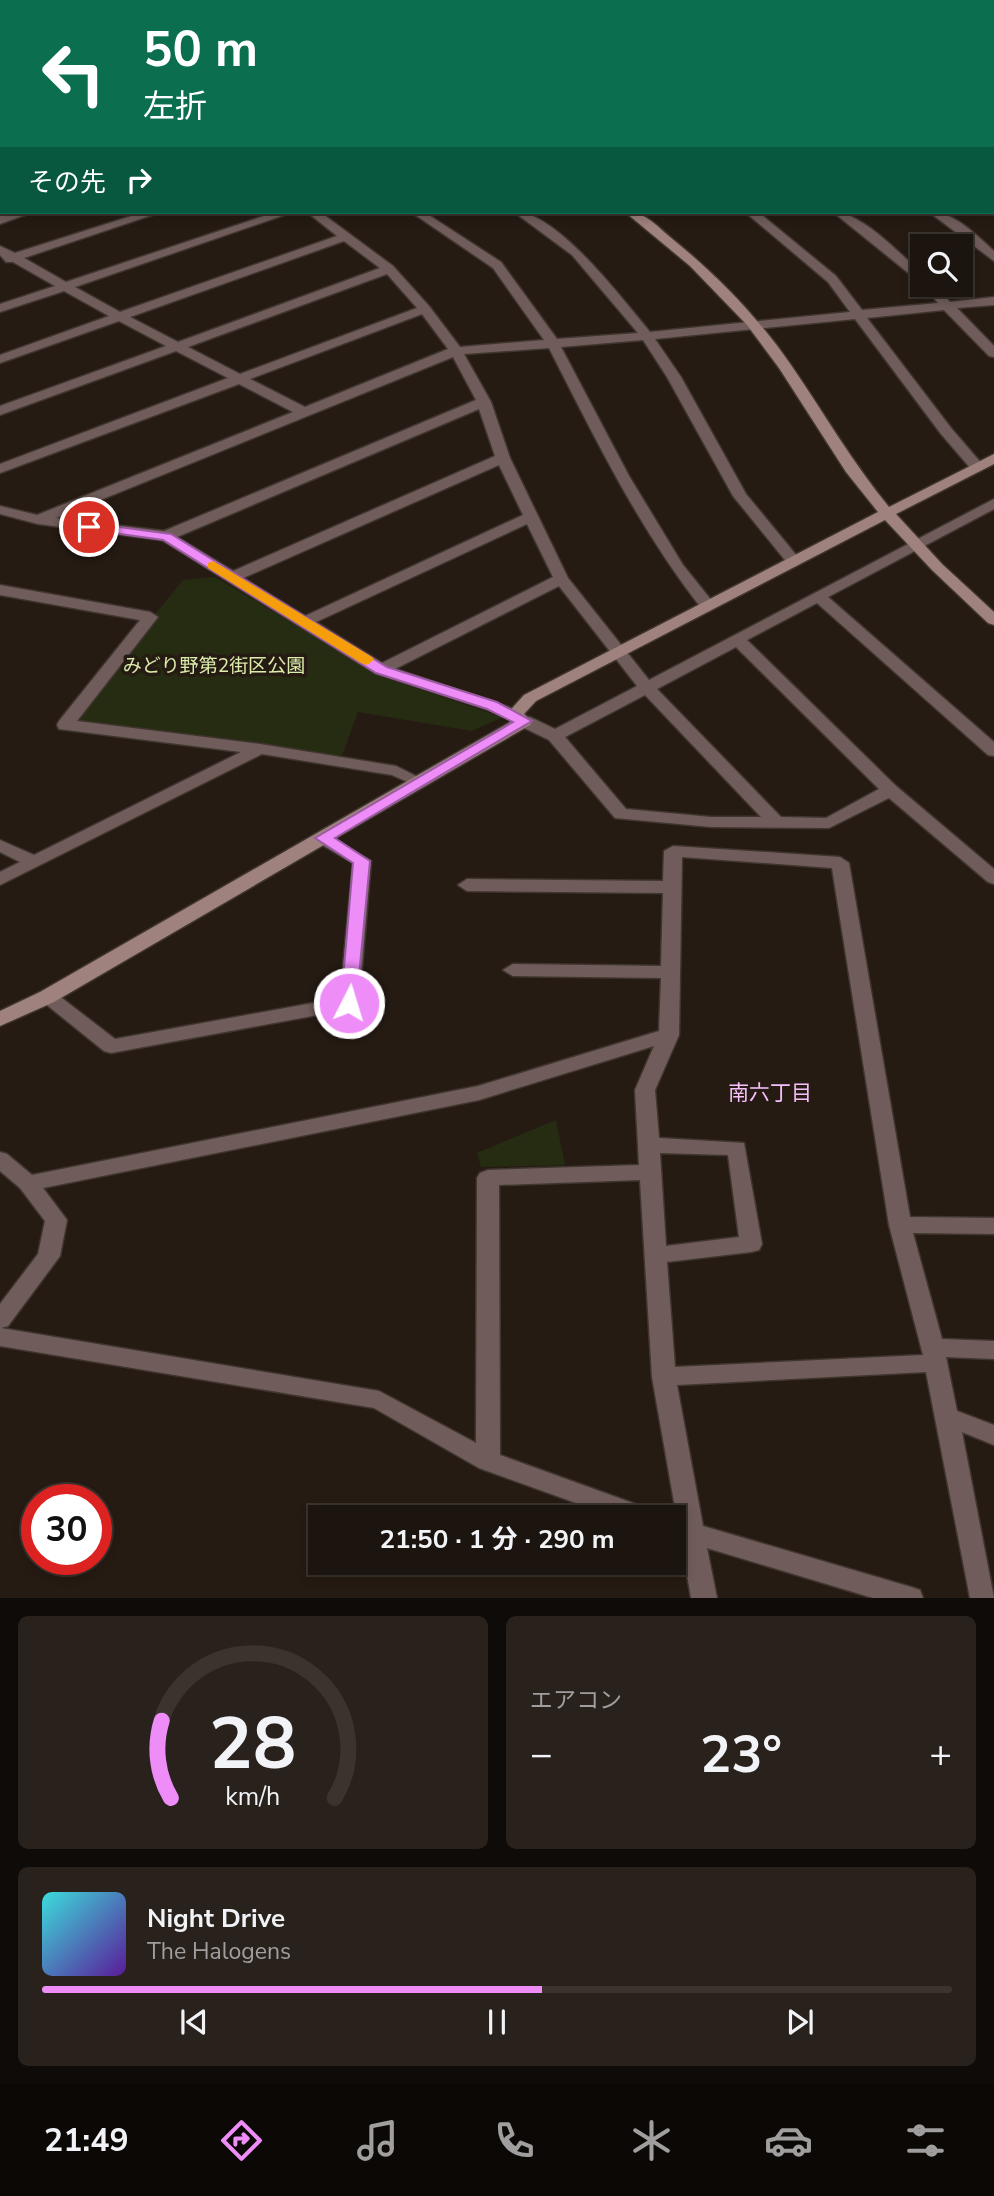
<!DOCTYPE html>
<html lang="ja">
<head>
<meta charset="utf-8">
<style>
  :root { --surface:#1c140e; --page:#29211c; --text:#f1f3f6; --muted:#a09e9e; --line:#3a332e; --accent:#ee8cf8 }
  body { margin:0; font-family:"Nunito Sans","Noto Sans JP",sans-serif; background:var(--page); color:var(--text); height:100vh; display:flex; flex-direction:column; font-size:26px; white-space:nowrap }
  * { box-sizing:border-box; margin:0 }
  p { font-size:23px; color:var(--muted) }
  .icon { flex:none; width:38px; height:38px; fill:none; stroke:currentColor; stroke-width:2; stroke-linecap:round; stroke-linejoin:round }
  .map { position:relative; height:1598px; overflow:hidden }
  .details { display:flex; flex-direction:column; gap:18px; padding:18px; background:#0f0b08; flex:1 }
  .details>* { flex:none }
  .top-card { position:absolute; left:0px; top:0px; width:994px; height:214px; box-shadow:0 4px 10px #0003,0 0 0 2px var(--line); background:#0b6e4f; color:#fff; overflow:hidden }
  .fabs { position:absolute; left:910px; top:234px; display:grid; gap:14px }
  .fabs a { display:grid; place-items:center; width:63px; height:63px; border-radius:0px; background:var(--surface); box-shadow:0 4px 10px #0003,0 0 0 2px var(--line); font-size:35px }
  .speed { position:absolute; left:21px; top:1484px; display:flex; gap:14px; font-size:35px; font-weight:700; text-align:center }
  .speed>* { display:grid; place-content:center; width:91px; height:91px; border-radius:50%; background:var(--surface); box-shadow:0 4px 10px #0003,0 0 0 2px var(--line); line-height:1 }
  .speed .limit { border:10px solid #d22; background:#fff; color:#111 }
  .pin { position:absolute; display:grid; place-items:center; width:60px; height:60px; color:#fff; margin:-30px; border:4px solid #fff; border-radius:50%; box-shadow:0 2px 7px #0007 }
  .me { position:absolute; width:77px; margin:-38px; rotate:5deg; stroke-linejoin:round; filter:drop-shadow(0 0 5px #0008) }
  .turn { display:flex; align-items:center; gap:24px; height:147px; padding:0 28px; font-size:32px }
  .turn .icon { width:91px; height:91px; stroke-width:2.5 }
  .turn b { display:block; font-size:49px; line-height:60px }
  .then { display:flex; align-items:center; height:66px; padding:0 28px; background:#0003; gap:14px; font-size:26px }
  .big { font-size:52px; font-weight:700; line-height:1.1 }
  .details .tile { flex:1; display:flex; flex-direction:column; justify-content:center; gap:10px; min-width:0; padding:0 24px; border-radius:10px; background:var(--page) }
  .details .dial { align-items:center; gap:0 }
  .dial svg { height:182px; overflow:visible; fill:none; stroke:var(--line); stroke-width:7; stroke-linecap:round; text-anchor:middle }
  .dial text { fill:var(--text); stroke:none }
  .song { display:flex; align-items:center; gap:21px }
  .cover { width:84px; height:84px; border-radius:10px; background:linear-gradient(135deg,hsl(180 70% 55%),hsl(270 70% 35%)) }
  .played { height:7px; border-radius:4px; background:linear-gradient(90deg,var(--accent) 55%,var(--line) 55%) }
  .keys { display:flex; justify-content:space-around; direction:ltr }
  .heat { display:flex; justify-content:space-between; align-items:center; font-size:38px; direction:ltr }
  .details .tiles { flex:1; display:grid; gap:18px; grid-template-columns:1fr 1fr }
  .tile:last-child { grid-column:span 2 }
  .trip { position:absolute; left:308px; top:1505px; width:378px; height:70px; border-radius:0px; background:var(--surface); box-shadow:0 4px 10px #0003,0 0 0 2px var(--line); font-weight:700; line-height:70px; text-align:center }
  .tabs { display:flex; height:112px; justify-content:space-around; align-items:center; background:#0b0806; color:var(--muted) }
  .tabs .icon { width:49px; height:49px }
  .tabs .on { color:var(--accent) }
  .tabs b { font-size:32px; color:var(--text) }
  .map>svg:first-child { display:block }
  .green { fill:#262c11 }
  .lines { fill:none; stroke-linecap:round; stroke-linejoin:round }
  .street-casing { stroke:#40362f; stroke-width:3 }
  .secondary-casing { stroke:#40362f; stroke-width:3 }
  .street { fill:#705d5b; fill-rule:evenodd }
  .secondary { fill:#9f817e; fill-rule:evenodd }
  .route { fill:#ee8cf8; stroke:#9b5ba1; stroke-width:2 }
  .slow { fill:#f59e0b }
  .labels { text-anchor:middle; stroke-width:7; stroke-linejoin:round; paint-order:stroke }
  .park-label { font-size:19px; fill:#dbecab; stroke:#251b13 }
  .neighbourhood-label { font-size:21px; fill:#f6bffb; stroke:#251b13 }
</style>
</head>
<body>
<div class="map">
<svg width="994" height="1598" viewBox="0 0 994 1598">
  <rect width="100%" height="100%" fill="#251b13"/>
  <path class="green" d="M215 577 385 678 503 717 472 731 358 712 342 755 330 757 69 720 183 580Z
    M556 1120 565 1165 481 1167 477 1153Z"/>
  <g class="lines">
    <defs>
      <path id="street" d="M9 0H23L7 2Z
        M29 0H41L43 2H30Z
        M259 0H272L274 2H260Z
        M308 0H321L306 2Z
        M411 0H425L409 2Z
        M512 0H526L510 2Z
        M670 0H682L684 2H671Z
        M800 0H816L798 2Z
        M831 0H846L848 2H832Z
        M917 0H932L915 2Z
        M994 11V17L992 18V12Z
        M0 24H2V30H0Z
        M992 41H994V47H992Z
        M0 77H2V83H0Z
        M992 82H994V88H992Z
        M0 94H2V101H0Z
        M992 128H994V135H992Z
        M0 131H2V138H0Z
        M992 158H994V164H992Z
        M0 177H2L0 184Z
        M992 181H994V188H992Z
        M15 212H33L0 224V216Z
        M144 212H161L24 258 66 282 276 212H293L75 287 120 312 337 236 307 212H320L393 266 429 306 460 347 544 340 493 268 411 212H424L501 262 557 339 638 333 572 255 514 212C556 210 623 300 650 332L850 312 828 282 745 212H758L836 276 862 310 938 303 922 284 833 212C860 211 902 255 922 274V285H934L950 302 994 297V305L957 308 994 346V357L989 356 944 310 867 318 951 428 982 464V470H972L941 434 855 319 655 339 681 377 746 494 802 562 794 567 789 565 733 496 667 377 643 340 561 347 629 476 683 565 716 606 708 611 702 609C639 529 595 438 549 348L464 354 491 402 510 458 568 578 649 680 994 499V509L828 597 994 742V756L988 755 817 603 747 640 896 786 994 869V884L988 882 889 798 829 828 711 827 615 818 549 740 518 725 517 719 375 673 162 540 38 524 0 514V506L37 515 293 412 239 384 0 473V464L228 378 176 351 0 415V406L166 346 119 321 0 363V355L109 316 64 291 0 312V304L55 286 13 262H6L0 255V246L15 253ZM344 241 380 268 178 342 130 317ZM387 274 417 308 240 374 188 347ZM422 314 448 349 305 407 250 379ZM453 357 476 400 164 531 56 518ZM479 409 495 456 233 571 177 537ZM499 465 523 515 305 616 243 578ZM527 524 553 577 382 663 316 622ZM559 586 637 686 555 729 530 717H521L520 711 395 669ZM736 647 879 789 826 818 781 817 657 689ZM645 695 761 817H711L626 809 565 737Z
        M929 212C954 211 976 235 994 251V261Z
        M0 585 150 612 158 617 77 721 260 744 396 766 430 783 421 788 392 775 262 754 0 885V872L20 862 0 852V840L34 855 241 752 59 729 57 725 59 721 140 620 0 595Z
        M323 833 371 861 359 1003 356 1008 111 1053 104 1051 37 997 40 992H54L115 1039 340 998 353 863 317 842 314 838Z
        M673 846 840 857 849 863 910 1217 994 1218V1234L913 1233 942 1339 994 1341V1359L946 1357 957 1411 994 1425V1445L962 1432 994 1598H970L926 1372 677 1385 703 1526 911 1587 920 1590 923 1598H873L707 1548 717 1598H691L681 1540 674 1538V1518L677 1519 652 1377 640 1180 499 1185 500 1455 652 1510 655 1517H615L479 1468 374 1408 0 1346V1304L38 1254 45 1221 20 1188 0 1171V1152L7 1154 32 1175 478 1086 659 1031 661 978 513 976 503 970 513 964 661 966 663 893 467 891 458 885 467 879 663 881 664 851ZM682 857 832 868 889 1225 923 1355 675 1367 667 1262 751 1252 759 1250 762 1244 744 1143 659 1138 655 1090 679 1035ZM654 1046 635 1090 639 1165 488 1170 480 1173 477 1178 476 1443 379 1391 1 1328 8 1326 60 1256 67 1220 43 1188 479 1100ZM660 1153 728 1155 739 1237 666 1246Z"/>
      <path id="secondary" d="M143 0H156L158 2H144Z
        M653 0H669L651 2Z
        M625 212C644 211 656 225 670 237 716 274 758 317 791 365 824 413 852 462 889 507L994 454V464L896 514 942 564 994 612V625L988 623 932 570 885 520 536 701 524 714 532 721 530 725 54 1002 0 1026V1011L40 992 512 721 506 715 524 695 878 512 846 472 779 368 747 325 690 266Z"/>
    </defs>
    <use href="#street" class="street-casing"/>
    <use href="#secondary" class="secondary-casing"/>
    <use href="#street" class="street"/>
    <use href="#secondary" class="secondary"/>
  </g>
  <path class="route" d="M89 523 171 534 387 667 497 702 532 721 335 838 370 861 356 1007 349 1009 341 1003 353 863 315 838 513 722 487 709 376 673 163 540 85 529 83 527Z"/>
  <path class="slow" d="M213 561 372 657 374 660 367 665 361 663 208 568V563Z"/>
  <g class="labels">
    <g class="park-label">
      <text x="214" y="672">みどり野第2街区公園</text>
    </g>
    <g class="neighbourhood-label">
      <text x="770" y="1100">南六丁目</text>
    </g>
  </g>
</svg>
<div class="fabs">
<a><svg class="icon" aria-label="search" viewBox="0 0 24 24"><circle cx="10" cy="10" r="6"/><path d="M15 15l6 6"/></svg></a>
</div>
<div class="speed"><div class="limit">30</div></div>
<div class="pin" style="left:89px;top:527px;background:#d93025"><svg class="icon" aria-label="arrive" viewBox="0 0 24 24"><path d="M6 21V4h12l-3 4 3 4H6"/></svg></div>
<svg class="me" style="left:349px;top:1003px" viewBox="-20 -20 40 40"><circle r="17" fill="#ee8cf8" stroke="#fff" stroke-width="3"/><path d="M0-11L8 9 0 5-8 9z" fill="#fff"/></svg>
<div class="trip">21:50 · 1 分 · 290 m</div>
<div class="top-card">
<div class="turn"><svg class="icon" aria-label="left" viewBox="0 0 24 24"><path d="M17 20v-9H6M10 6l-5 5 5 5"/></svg><div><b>50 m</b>左折</div></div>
<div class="then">その先<svg class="icon" aria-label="right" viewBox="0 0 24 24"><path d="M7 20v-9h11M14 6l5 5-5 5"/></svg></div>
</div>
</div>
<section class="details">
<div class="tiles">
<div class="tile dial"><svg viewBox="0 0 100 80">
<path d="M14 69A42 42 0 1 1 86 69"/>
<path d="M14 69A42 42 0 0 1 10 35" stroke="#ee8cf8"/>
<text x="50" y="56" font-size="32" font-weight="700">28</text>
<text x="50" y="72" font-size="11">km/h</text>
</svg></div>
<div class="tile"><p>エアコン</p>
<div class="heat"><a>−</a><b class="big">23°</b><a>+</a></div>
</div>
<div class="tile">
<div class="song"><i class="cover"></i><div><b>Night Drive</b><p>The Halogens</p></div></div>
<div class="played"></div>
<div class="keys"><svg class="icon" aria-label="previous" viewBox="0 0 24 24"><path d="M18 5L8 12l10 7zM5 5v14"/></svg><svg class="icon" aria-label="pause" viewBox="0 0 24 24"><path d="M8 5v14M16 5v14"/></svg><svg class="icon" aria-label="next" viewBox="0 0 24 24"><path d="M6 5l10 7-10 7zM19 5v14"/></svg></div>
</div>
</div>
</section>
<nav class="tabs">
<b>21:49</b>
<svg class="icon on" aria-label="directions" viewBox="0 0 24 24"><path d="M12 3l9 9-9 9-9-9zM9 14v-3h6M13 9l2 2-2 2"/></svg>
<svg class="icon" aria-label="music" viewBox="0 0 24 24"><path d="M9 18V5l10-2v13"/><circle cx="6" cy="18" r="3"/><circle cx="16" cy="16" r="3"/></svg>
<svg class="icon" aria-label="phone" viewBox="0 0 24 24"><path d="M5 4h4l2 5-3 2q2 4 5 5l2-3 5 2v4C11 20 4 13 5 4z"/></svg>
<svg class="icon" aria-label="climate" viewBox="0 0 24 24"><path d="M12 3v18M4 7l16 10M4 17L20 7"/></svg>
<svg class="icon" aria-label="car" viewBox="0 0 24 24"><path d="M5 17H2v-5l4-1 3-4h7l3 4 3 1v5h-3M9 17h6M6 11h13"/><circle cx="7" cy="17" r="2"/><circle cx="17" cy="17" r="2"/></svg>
<svg class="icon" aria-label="filters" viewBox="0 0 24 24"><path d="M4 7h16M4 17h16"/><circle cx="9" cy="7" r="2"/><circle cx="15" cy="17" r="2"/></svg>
</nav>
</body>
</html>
